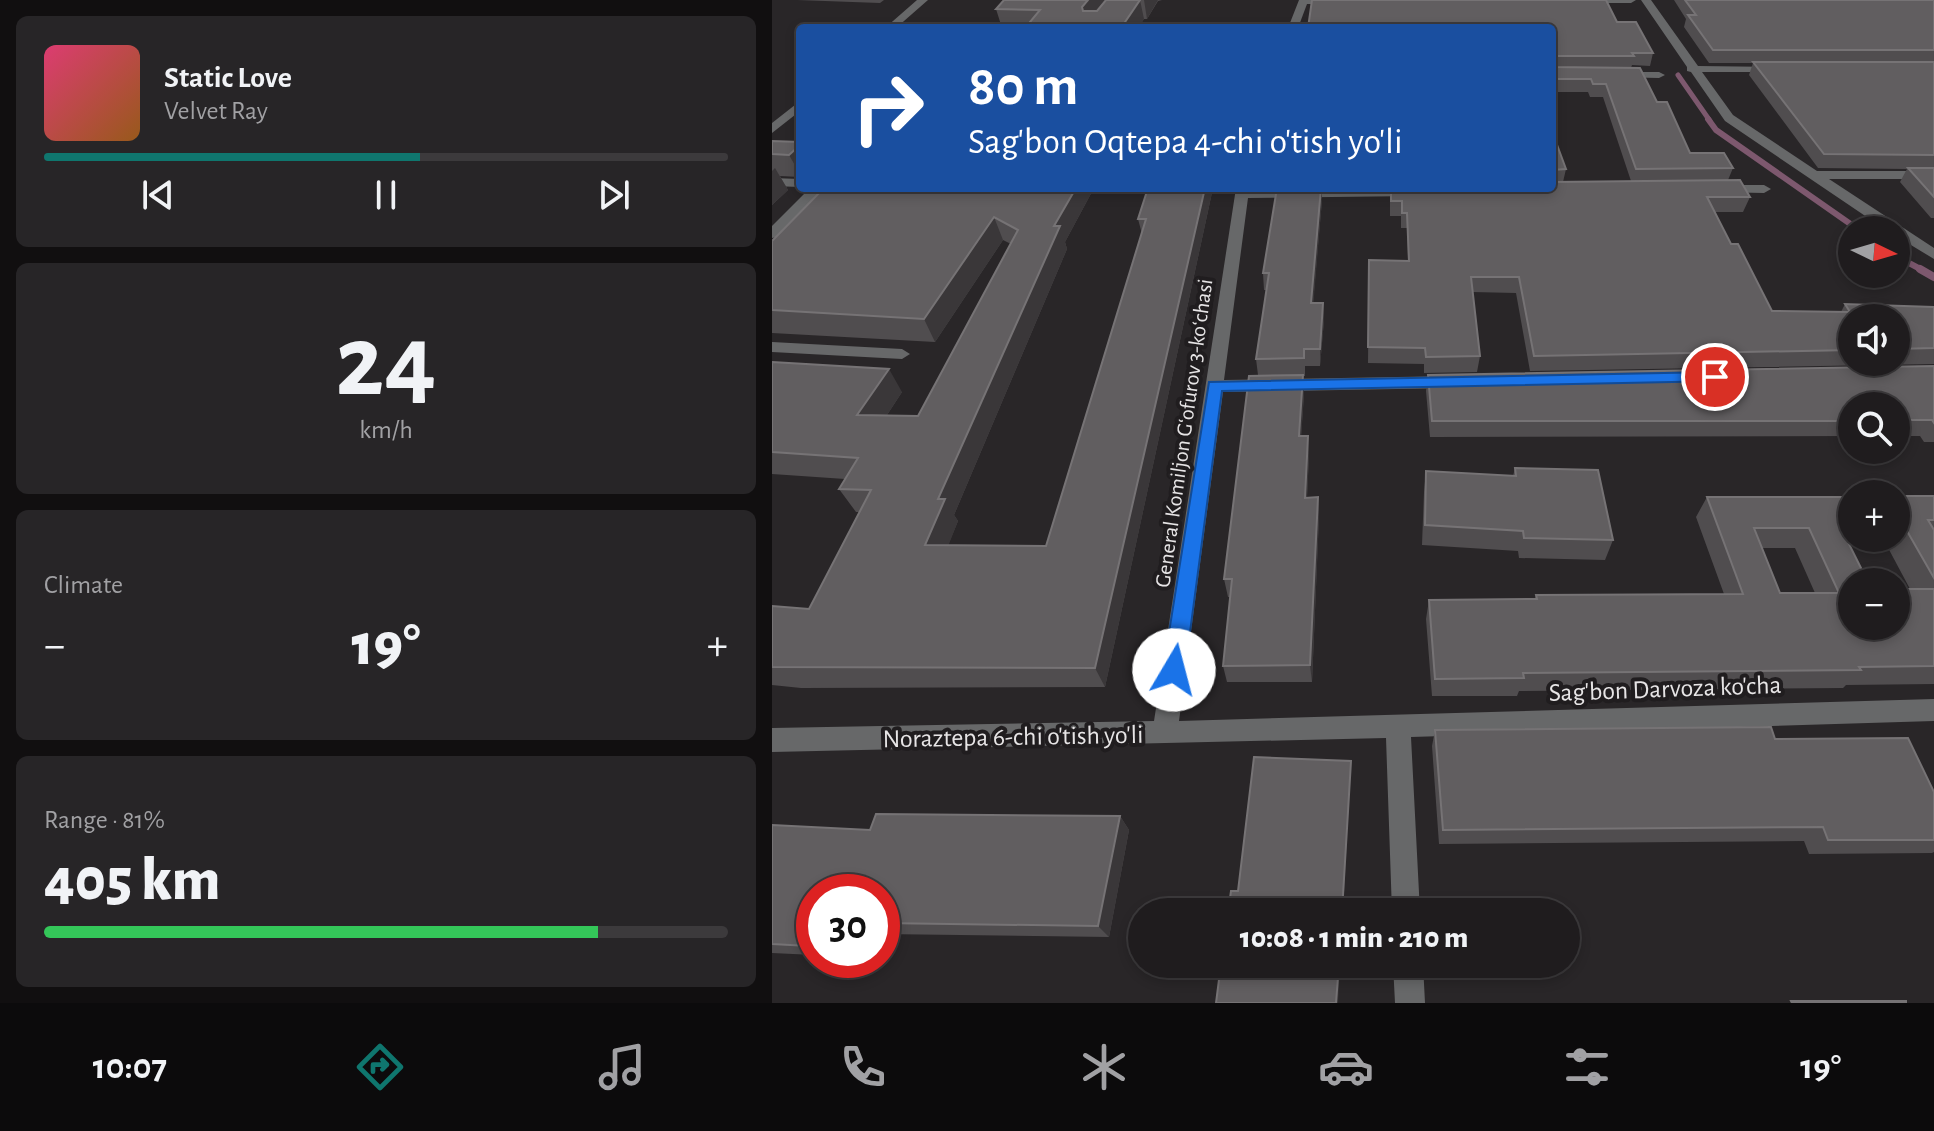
<!DOCTYPE html>
<html lang="en">
<head>
<meta charset="utf-8">
<style>
  :root { --surface:#1f1c1e; --page:#272527; --text:#f1f3f6; --muted:#a1a1a4; --line:#3c3a3c; --accent:#0f766e }
  body { margin:0; font-family:"Alegreya Sans",sans-serif; background:var(--page); color:var(--text); height:100vh; display:flex; flex-direction:column; font-size:30px; white-space:nowrap }
  * { box-sizing:border-box; margin:0 }
  p { font-size:26px; color:var(--muted) }
  .icon { flex:none; width:44px; height:44px; fill:none; stroke:currentColor; stroke-width:2; stroke-linecap:round; stroke-linejoin:round }
  .map { position:relative; flex:1; overflow:hidden }
  .panel { display:flex; flex-direction:column; gap:16px; padding:16px; background:#110f10; width:772px }
  .panel>* { flex:none }
  .top-card { position:absolute; left:24px; top:24px; width:760px; height:168px; border-radius:8px; box-shadow:0 4px 12px #0003,0 0 0 2px var(--line); background:#1a4fa0; color:#fff; overflow:hidden }
  .needle { width:52px; rotate:95deg }
  .buttons { position:absolute; left:1066px; top:216px; display:grid; gap:16px }
  .buttons a { display:grid; place-items:center; width:72px; height:72px; border-radius:50%; background:var(--surface); box-shadow:0 4px 12px #0003,0 0 0 2px var(--line); font-size:40px }
  .speed { position:absolute; left:24px; top:874px; display:flex; gap:16px; font-size:40px; font-weight:700; text-align:center }
  .speed>* { display:grid; place-content:center; width:104px; height:104px; border-radius:50%; background:var(--surface); box-shadow:0 4px 12px #0003,0 0 0 2px var(--line); line-height:1 }
  .speed .limit { border:12px solid #d22; background:#fff; color:#111 }
  .pin { position:absolute; display:grid; place-items:center; width:68px; height:68px; color:#fff; margin:-34px; border:4px solid #fff; border-radius:50%; box-shadow:0 2px 8px #0007 }
  .me { position:absolute; width:88px; margin:-44px; rotate:8deg; stroke-linejoin:round; filter:drop-shadow(0 0 6px #0008) }
  .turn { display:flex; align-items:center; gap:28px; height:168px; padding:0 40px; font-size:36px }
  .turn .icon { width:104px; height:104px; stroke-width:2.5 }
  .turn b { display:block; font-size:56px; line-height:68px }
  .big { font-size:60px; font-weight:800; line-height:1.1 }
  .panel .tile { flex:1; display:flex; flex-direction:column; justify-content:center; gap:12px; min-width:0; padding:0 28px; border-radius:12px; background:var(--page) }
  .panel .dial { align-items:center; gap:0 }
  .dial b { font-size:104px; line-height:1 }
  .song { display:flex; align-items:center; gap:24px }
  .cover { width:96px; height:96px; border-radius:12px; background:linear-gradient(135deg,hsl(340 70% 55%),hsl(30 70% 35%)) }
  .played { height:8px; border-radius:4px; background:linear-gradient(90deg,var(--accent) 55%,var(--line) 55%) }
  .keys { display:flex; justify-content:space-around; direction:ltr }
  .heat { display:flex; justify-content:space-between; align-items:center; font-size:44px; direction:ltr }
  .charge { height:12px; border-radius:6px; background:linear-gradient(90deg,#34c759 81%,var(--line) 0) }
  .trip { position:absolute; left:356px; top:898px; width:452px; height:80px; border-radius:40px; background:var(--surface); box-shadow:0 4px 12px #0003,0 0 0 2px var(--line); font-weight:800; line-height:80px; text-align:center }
  .tabs { display:flex; height:128px; justify-content:space-around; align-items:center; background:#0c0b0c; color:var(--muted) }
  .tabs .icon { width:56px; height:56px }
  .tabs .current { color:var(--accent) }
  .tabs b { font-size:36px; color:var(--text) }
  main { display:flex; flex:1; min-height:0 }
  .map>svg:first-child { display:block }
  .lines { fill:none; stroke-linecap:round; stroke-linejoin:round }
  .stream-far2 { stroke:#7d586e; stroke-width:5 }
  .stream-far1 { stroke:#7d586e; stroke-width:6 }
  .stream { stroke:#7d586e; stroke-width:8 }
  .minor { fill:#676869; fill-rule:evenodd }
  .wall { fill:#504d4f; fill-rule:evenodd }
  .shaded-wall { fill:#3a3739 }
  .building { fill:#615e60; stroke:#767375; stroke-width:2; fill-rule:evenodd }
  .route { fill:#1a73e8; stroke:#114b97; stroke-width:2 }
  .labels { text-anchor:middle; stroke-width:8; stroke-linejoin:round; paint-order:stroke }
  .street-label { font-size:22px; fill:#e7e5e6; stroke:#201d1f }
  .near-street-label { font-size:26px; fill:#e7e5e6; stroke:#201d1f }
</style>
</head>
<body>
<main>
<section class="panel">
<div class="tile">
<div class="song"><i class="cover"></i><div><b>Static Love</b><p>Velvet Ray</p></div></div>
<div class="played"></div>
<div class="keys"><svg class="icon" aria-label="previous" viewBox="0 0 24 24"><path d="M18 5L8 12l10 7zM5 5v14"/></svg><svg class="icon" aria-label="pause" viewBox="0 0 24 24"><path d="M8 5v14M16 5v14"/></svg><svg class="icon" aria-label="next" viewBox="0 0 24 24"><path d="M6 5l10 7-10 7zM19 5v14"/></svg></div>
</div>
<div class="tile dial"><b>24</b><p>km/h</p></div>
<div class="tile"><p>Climate</p>
<div class="heat"><a>−</a><b class="big">19°</b><a>+</a></div>
</div>
<div class="tile"><p>Range · 81%</p><b class="big">405 km</b><div class="charge"></div></div>
</section>
<div class="map">
<svg width="1162" height="1003" viewBox="0 0 1162 1003">
  <rect width="100%" height="100%" fill="#292628"/>
  <g class="lines">
    <path class="stream-far2" d="M906 75 938 121"/>
    <path class="stream-far1" d="M936 119 944 130 1087 230
      M1124 256 1152 271"/>
    <path class="stream" d="M1148 269 1162 277"/>
    <path class="minor" d="M145 0H156L124 28H113Z
      M527 0H571L572 1 567 4H535L526 28H516Z
      M802 0H864L859 3H807Z
      M869 0H879L926 66 1007 67V71L1003 72H930L961 115 1045 171H1162V179H1057L1162 248V259L1124 236V230H1114L953 121 919 72 915 71V67Z
      M844 72H887L893 75 887 78 840 77V73Z
      M28 101V111L0 133V123Z
      M0 178 28 179V187L0 186Z
      M948 185H992L999 189 992 193 943 192 941 189Z
      M38 188H53L5 237 0 238V226Z
      M464 188H644L651 192 644 196 476 198 452 380 682 376 691 382 682 388 451 392 407 721 1162 699V721L639 737 648 912H620L614 738 0 752V728L382 721Z
      M0 342 130 349 138 354 130 359 0 352Z
      M621 964H651L653 1003H623Z"/>
  </g>
  <path class="wall" d="M25 0H112L108 3Z
    M232 0H390L386 1 375 19H372L366 28H230L224 9Z
    M902 0H1162V218H1159L1128 182 1135 169 1046 168 977 75 981 63H937L912 27 914 19Z
    M845 22 881 53 878 66 860 65 859 68 885 102 918 153 961 168 956 180 978 197 971 212H943L959 244 1000 311 1069 312 1073 304 1162 307V364L758 371 744 293 700 292 708 356 705 372 652 373V364L596 363 597 260 636 261 635 228H629V216H618V188H780V119L784 142 794 169 791 182 859 181 831 97H818L816 92H780V28ZM1080 318H1124V362H1080Z
    M0 141 28 142V177L8 176 16 190 0 205Z
    M52 188H322L293 242 295 249 182 515 186 521 176 545 274 546 370 234 366 219 376 188H441L333 687 29 688 0 685V606L37 609 87 512H84L67 489 73 479 0 474V362L130 392 115 415 146 416 239 244 231 240 163 342 0 333V241Z
    M550 188V200L541 303H551L552 320 548 366H533V376H531L532 394 529 436 537 455 535 498 546 497 547 516 540 682H455L451 666 458 597H456L452 579 486 375 484 359 495 290H492L491 273Z
    M1162 366V442H1152L1148 436H1124V406H1080V436L658 437 654 391 656 375Z
    M743 468 841 540 833 560 747 558 746 551 650 545 652 492 654 471 741 476Z
    M1124 496H1162V684L1074 685 1071 688 747 691 745 696H660L654 619 657 600 763 599 764 595 952 594 924 517 935 497H1080V538H1124ZM1077 544H1114L1138 589 1080 626ZM990 548H1023L1043 593H1008Z
    M663 730 1003 739 1162 792V852L1160 853 1037 854 1032 841 667 844 660 746Z
    M348 816 357 830 337 937 110 934V892H42V955L0 953V825L98 830Z"/>
  <path class="shaded-wall" d="M316 0H334L315 26 310 7Z
    M368 0 372 19 366 28H349Z
    M372 0H386L375 19Z
    M28 145V174L17 155Z
    M3 168 16 190 0 205V171Z
    M304 188H322L293 242 295 249 182 515 186 521 168 567 153 545 166 499 282 226Z
    M433 188H441L333 687 323 668Z
    M550 188V200L540 320 539 303Z
    M222 217 231 240 163 342 152 319Z
    M551 303 552 320 548 366V349Z
    M117 369 130 392 100 438 85 415Z
    M531 375 532 394 528 455 527 436Z
    M536 436 537 455 534 516 533 498Z
    M546 497 547 516 540 682 538 665Z
    M579 761 571 912H570Z
    M348 816 357 830 337 937 326 926Z
    M42 932V949L36 946Z
    M567 964H568L566 1003H564Z"/>
  <path class="building" d="M232 0H316L310 7 311 11H325L334 0H368L349 28H253L268 10 224 9Z
    M540 0H834L845 22H864L881 53H860L862 56H782L780 67 868 68 885 102H895L918 153H952L961 168 864 169 834 84H821L819 79H780V28H536Z
    M913 0H1162V50H941L916 15H924Z
    M456 23H488L487 28H454Z
    M981 62H1162V155L1052 154Z
    M780 119 784 142 794 169 780 170Z
    M0 141 28 142V145L17 155 0 154Z
    M1136 168H1162V197Z
    M968 180 978 197H935L959 244H966L1000 311 1078 312 1073 304 1162 307V348L1124 349V318H1080V350L762 356 747 277H699L708 356 654 357 653 348 596 347 597 260 637 261 635 213H630V201H619V188H780V182Z
    M52 188H304L282 226H288L166 499H173L153 545 274 546 374 219H366L376 188H433L323 668 0 667V606L37 609 99 490 67 489 86 458 0 452V362L117 369 85 415 146 416 246 230 222 217 152 319 0 310V241Z
    M505 188H549L539 303H551L548 349H532V358L484 359 497 273H491Z
    M1162 366V423L1160 420H1124V406H1080V421H660L656 375Z
    M531 375 527 436H536L533 498 546 497 538 665 451 666 460 579H452L477 376Z
    M743 468 826 470 841 540 752 538 751 531 653 525 654 471 744 476Z
    M1124 496H1162V520H1156L1162 530V578L1131 524H1124Z
    M935 497H1080V524H1067L1096 582H1080V626H1124V589H1162V666L1087 667 1089 670 751 673 752 678 663 679 657 600 765 599 764 595 971 594ZM982 528H1037L1067 593H1008Z
    M999 727 1003 739 1136 738 1162 792V840H1056L1051 827 671 830 663 730Z
    M482 757 579 761 570 912H456L459 891H466Z
    M104 814 348 816 326 926 110 923V892H42V932L36 946 0 944V825L98 830Z
    M449 964H567L564 1003H444Z
    M1019 1001H1134V1003H1020Z"/>
  <path class="route" d="M943 372 949 373V381L450 391 413 670 410 677 402 680 394 677 391 670 437 382Z"/>
  <g class="labels">
    <g class="street-label">
      <text transform="translate(411 433) rotate(-82)" y="8">General Komiljon Gʻofurov 3-koʻchasi</text>
    </g>
    <g class="near-street-label">
      <text transform="translate(893 688) rotate(-2)" y="9">Sag'bon Darvoza ko'cha</text>
      <text transform="translate(241 736) rotate(-1)" y="9">Noraztepa 6-chi o'tish yo'li</text>
    </g>
  </g>
</svg>
<div class="buttons">
<a><svg class="needle" viewBox="-14 -14 28 28"><path d="M0-13l5 13h-10z" fill="#e53935"/><path d="M0 13l5-13h-10z" fill="#a1a1a4"/></svg></a>
<a><svg class="icon" aria-label="sound" viewBox="0 0 24 24"><path d="M4 9h4l5-4v14l-5-4H4zM17 9q2 3 0 6"/></svg></a>
<a><svg class="icon" aria-label="search" viewBox="0 0 24 24"><circle cx="10" cy="10" r="6"/><path d="M15 15l6 6"/></svg></a>
<a>+</a>
<a>−</a>
</div>
<div class="speed"><div class="limit">30</div></div>
<div class="pin" style="left:943px;top:377px;background:#d93025"><svg class="icon" aria-label="arrive" viewBox="0 0 24 24"><path d="M6 21V4h12l-3 4 3 4H6"/></svg></div>
<svg class="me" style="left:402px;top:670px" viewBox="-20 -20 40 40"><circle r="19" fill="#fff"/><path d="M0-13L10 11 0 6-10 11z" fill="#1a73e8"/></svg>
<div class="trip">10:08 · 1 min · 210 m</div>
<div class="top-card">
<div class="turn"><svg class="icon" aria-label="right" viewBox="0 0 24 24"><path d="M7 20v-9h11M14 6l5 5-5 5"/></svg><div><b>80 m</b>Sag'bon Oqtepa 4-chi o'tish yo'li</div></div>
</div>
</div>
</main>
<nav class="tabs">
<b>10:07</b>
<svg class="icon current" aria-label="directions" viewBox="0 0 24 24"><path d="M12 3l9 9-9 9-9-9zM9 14v-3h6M13 9l2 2-2 2"/></svg>
<svg class="icon" aria-label="music" viewBox="0 0 24 24"><path d="M9 18V5l10-2v13"/><circle cx="6" cy="18" r="3"/><circle cx="16" cy="16" r="3"/></svg>
<svg class="icon" aria-label="phone" viewBox="0 0 24 24"><path d="M5 4h4l2 5-3 2q2 4 5 5l2-3 5 2v4C11 20 4 13 5 4z"/></svg>
<svg class="icon" aria-label="climate" viewBox="0 0 24 24"><path d="M12 3v18M4 7l16 10M4 17L20 7"/></svg>
<svg class="icon" aria-label="car" viewBox="0 0 24 24"><path d="M5 17H2v-5l4-1 3-4h7l3 4 3 1v5h-3M9 17h6M6 11h13"/><circle cx="7" cy="17" r="2"/><circle cx="17" cy="17" r="2"/></svg>
<svg class="icon" aria-label="filters" viewBox="0 0 24 24"><path d="M4 7h16M4 17h16"/><circle cx="9" cy="7" r="2"/><circle cx="15" cy="17" r="2"/></svg>
<b>19°</b>
</nav>
</body>
</html>
